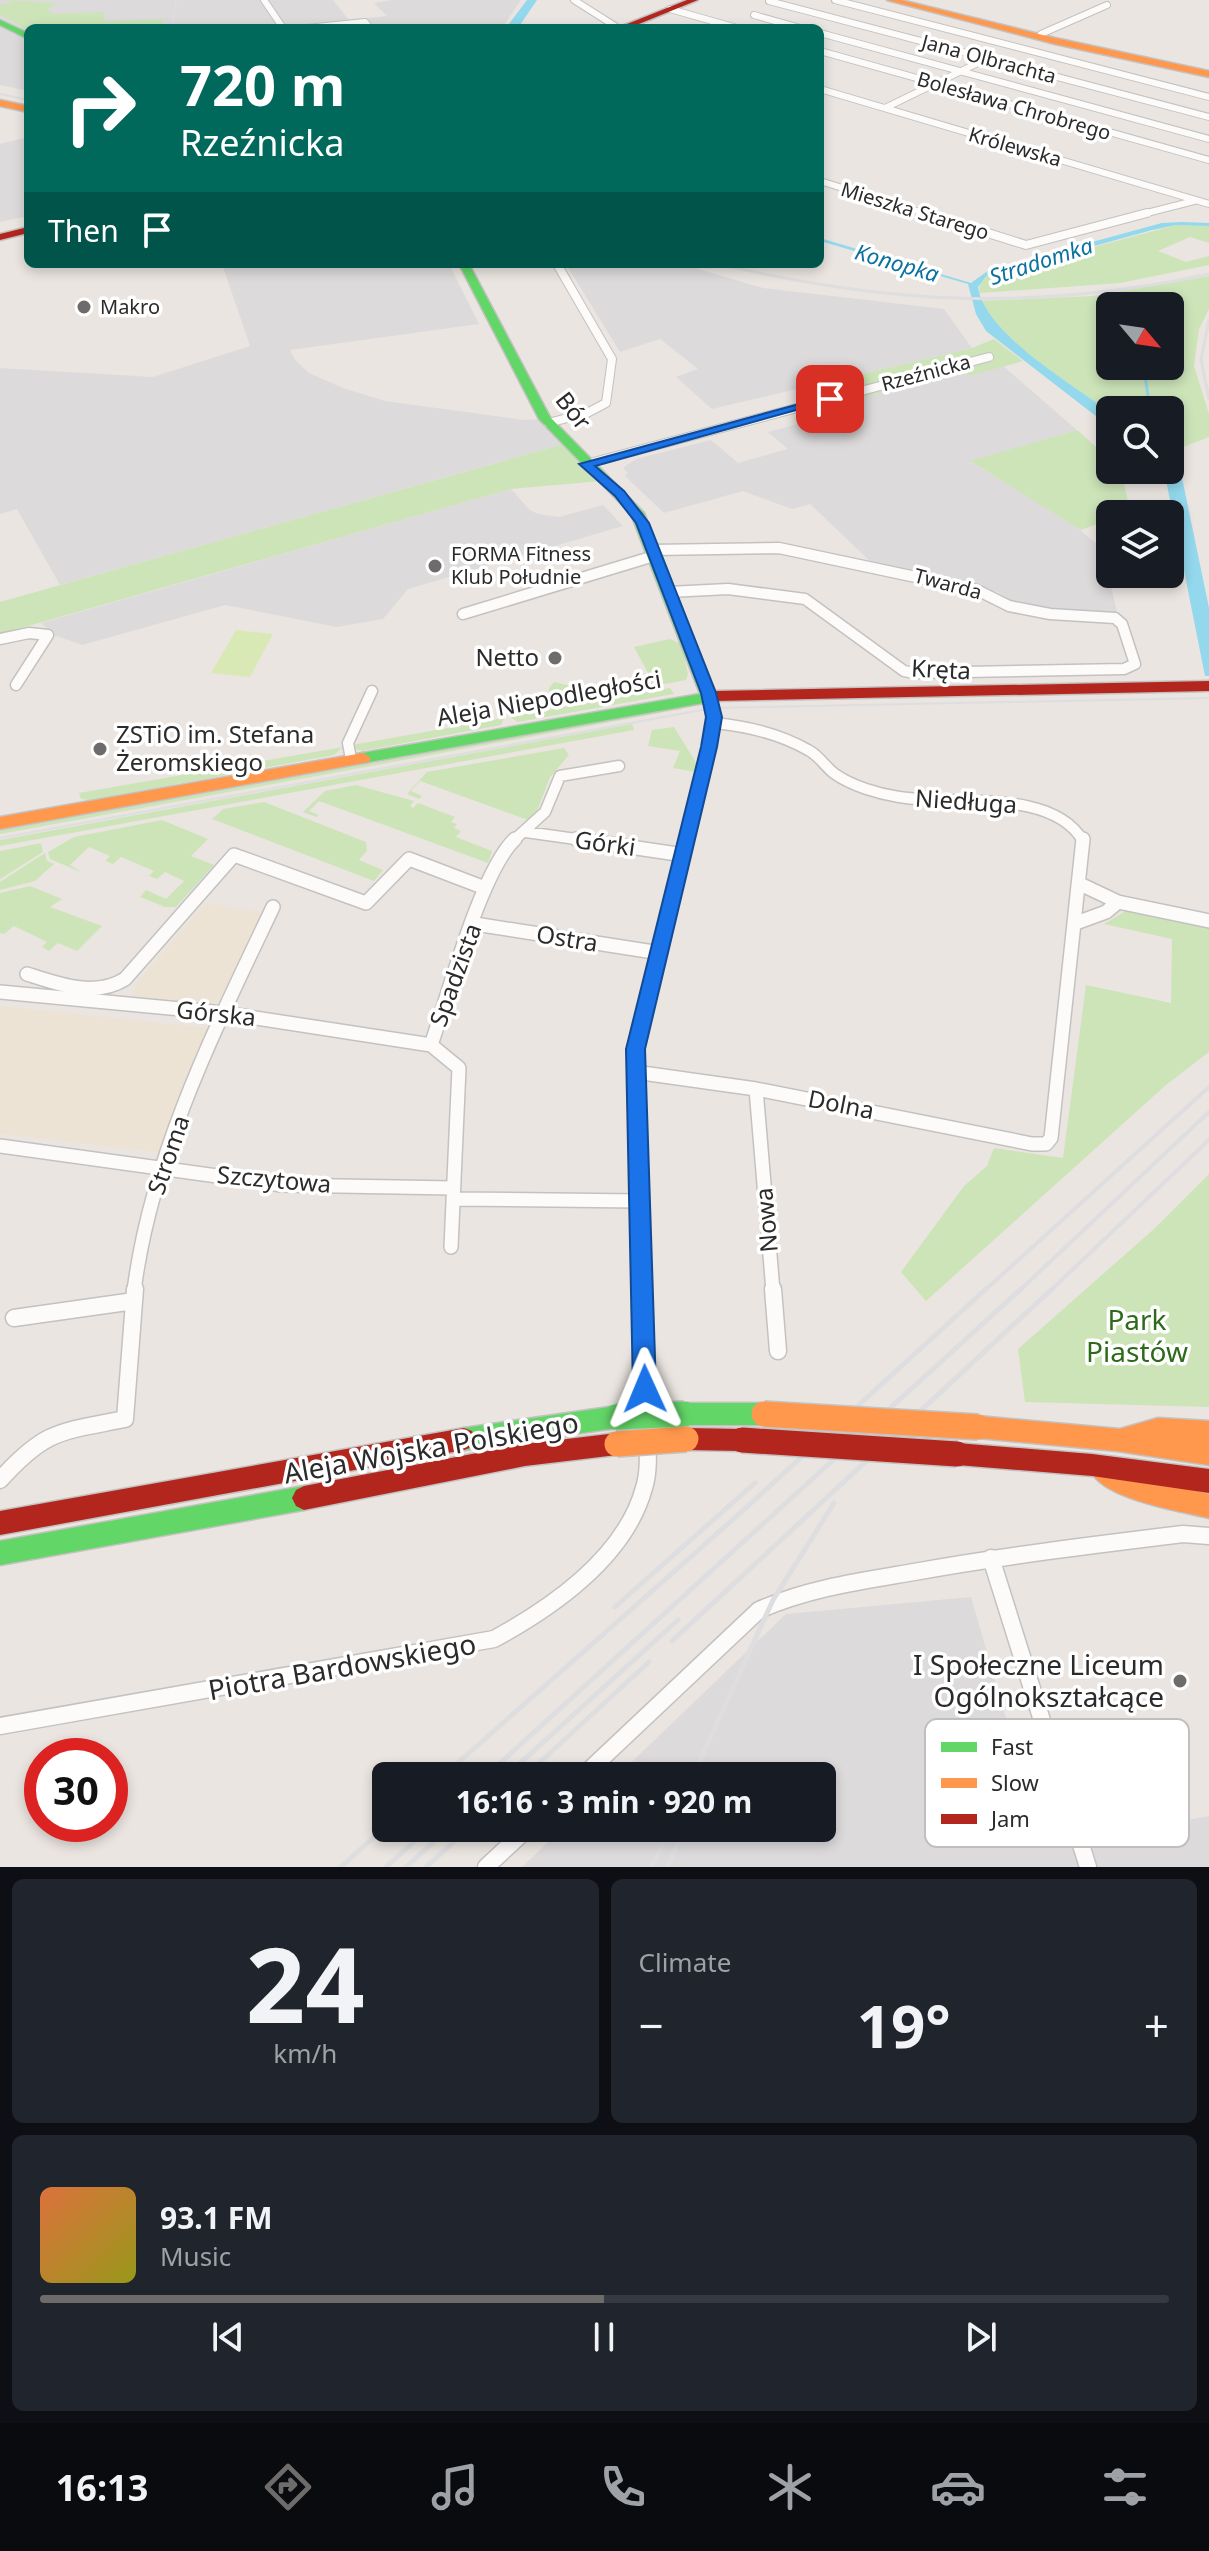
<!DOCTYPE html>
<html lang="en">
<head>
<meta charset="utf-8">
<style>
  :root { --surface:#171b24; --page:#20242c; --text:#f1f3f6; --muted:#9ea1a6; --line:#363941; --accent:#6e6c6a }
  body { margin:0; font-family:"Noto Sans",sans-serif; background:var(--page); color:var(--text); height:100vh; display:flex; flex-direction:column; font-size:30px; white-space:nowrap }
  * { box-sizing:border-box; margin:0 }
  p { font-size:26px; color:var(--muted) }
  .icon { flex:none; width:44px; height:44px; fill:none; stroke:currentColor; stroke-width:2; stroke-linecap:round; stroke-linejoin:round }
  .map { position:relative; height:1867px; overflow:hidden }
  .drawer { display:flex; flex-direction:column; gap:12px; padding:12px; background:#0d0f14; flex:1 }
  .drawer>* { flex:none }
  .top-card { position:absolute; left:24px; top:24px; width:800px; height:244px; border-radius:12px; box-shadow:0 4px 12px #0003; background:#00695c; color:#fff; overflow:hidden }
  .needle { width:52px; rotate:119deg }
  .fabs { position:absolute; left:1096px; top:292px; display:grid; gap:16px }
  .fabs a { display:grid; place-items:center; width:88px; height:88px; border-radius:12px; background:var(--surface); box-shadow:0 4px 12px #0003; font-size:40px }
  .speed { position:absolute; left:24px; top:1738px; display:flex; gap:16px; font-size:40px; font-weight:700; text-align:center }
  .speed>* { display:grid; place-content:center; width:104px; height:104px; border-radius:50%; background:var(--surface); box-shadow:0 4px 12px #0003; line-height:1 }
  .speed .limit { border:12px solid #d22; background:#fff; color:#111 }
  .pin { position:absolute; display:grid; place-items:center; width:68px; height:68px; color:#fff; margin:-34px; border-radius:16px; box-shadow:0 4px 12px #0006 }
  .me { position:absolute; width:88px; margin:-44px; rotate:359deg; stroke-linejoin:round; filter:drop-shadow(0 0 6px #0008) }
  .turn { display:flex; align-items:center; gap:28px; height:168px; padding:0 24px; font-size:36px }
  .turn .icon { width:104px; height:104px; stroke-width:2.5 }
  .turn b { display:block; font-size:56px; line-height:68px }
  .then { display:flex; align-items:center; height:76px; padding:0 24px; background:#0003; gap:16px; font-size:30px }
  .big { font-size:60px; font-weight:700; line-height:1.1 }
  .drawer .widget { flex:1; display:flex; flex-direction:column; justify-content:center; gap:12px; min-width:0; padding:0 28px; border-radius:12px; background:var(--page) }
  .drawer .dial { align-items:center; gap:0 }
  .dial b { font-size:104px; line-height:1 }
  .song { display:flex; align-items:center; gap:24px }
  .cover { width:96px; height:96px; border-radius:12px; background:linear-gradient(135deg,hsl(20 70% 55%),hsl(60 70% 35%)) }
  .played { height:8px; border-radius:4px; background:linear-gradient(90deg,var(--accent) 50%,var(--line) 50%) }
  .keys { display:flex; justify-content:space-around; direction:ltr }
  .heat { display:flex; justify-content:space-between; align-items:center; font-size:44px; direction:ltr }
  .drawer .tiles { flex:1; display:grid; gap:12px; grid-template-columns:1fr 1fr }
  .widget:last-child { grid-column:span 2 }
  .trip { position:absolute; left:372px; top:1762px; width:464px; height:80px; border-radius:12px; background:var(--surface); box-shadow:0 4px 12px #0003; font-weight:700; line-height:80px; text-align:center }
  .tabs { display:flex; height:128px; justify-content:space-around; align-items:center; background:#090b0e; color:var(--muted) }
  .tabs .icon { width:56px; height:56px }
  .tabs .current { color:var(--accent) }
  .tabs b { font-size:36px; color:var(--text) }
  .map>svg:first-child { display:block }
  .industrial { fill:#dddadc }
  .education { fill:#ede3d5 }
  .green { fill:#cde4b9; fill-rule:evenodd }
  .pitch { fill:#d8e9b6 }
  .water { fill:#93d8ec }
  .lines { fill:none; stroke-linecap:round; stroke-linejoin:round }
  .stream { stroke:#93d8ec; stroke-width:3 }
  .river { fill:#93d8ec; fill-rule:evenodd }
  .street-far4-casing { stroke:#c3c2c1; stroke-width:8 }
  .street-far3-casing { stroke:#c3c2c1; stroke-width:10 }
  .street-far2-casing { stroke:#c3c2c1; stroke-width:13 }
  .street-far1-casing { stroke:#c3c2c1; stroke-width:16 }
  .street-casing { stroke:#c3c2c1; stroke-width:19 }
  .fast-casing { stroke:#c3c2c1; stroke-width:3 }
  .slow-casing { stroke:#c3c2c1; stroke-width:3 }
  .jam-casing { stroke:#c3c2c1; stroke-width:3 }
  .street-far4 { stroke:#fcfbfa; stroke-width:6 }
  .street-far3 { stroke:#fcfbfa; stroke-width:8 }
  .street-far2 { stroke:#fcfbfa; stroke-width:10 }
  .street-far1 { stroke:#fcfbfa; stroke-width:13 }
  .street { stroke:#fcfbfa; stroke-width:16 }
  .fast { fill:#63d668; fill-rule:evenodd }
  .slow { fill:#ff974d; fill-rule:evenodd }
  .jam { fill:#b3261e; fill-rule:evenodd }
  .tram { stroke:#dedddf; stroke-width:2 }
  .rail-far3 { stroke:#dedddf; stroke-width:2 }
  .rail-far2 { stroke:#dedddf; stroke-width:3 }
  .rail-far1 { stroke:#dedddf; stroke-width:4 }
  .rail { stroke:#dedddf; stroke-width:5 }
  .fast-bridge-casing { stroke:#c5c3c1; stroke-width:28; stroke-linecap:butt }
  .slow-bridge-casing { stroke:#c5c3c1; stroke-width:28; stroke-linecap:butt }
  .jam-bridge-casing { stroke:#c5c3c1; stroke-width:28; stroke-linecap:butt }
  .fast-bridge { stroke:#63d668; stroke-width:25 }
  .slow-bridge { stroke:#ff974d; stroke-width:25 }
  .jam-bridge { stroke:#b3261e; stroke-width:25 }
  .route { fill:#1a73e8; stroke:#114b97; stroke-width:2 }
  .poi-dot { fill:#6e6c6a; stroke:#fff; stroke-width:3 }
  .labels { text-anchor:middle; stroke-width:7; stroke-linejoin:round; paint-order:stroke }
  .far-street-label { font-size:20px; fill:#2b2b2b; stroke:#fff }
  .far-poi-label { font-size:20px; fill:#2b2b2b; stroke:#fff; text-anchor:start }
  .far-water-label { font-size:22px; font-style:italic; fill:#0b719f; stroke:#fff }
  .street-label { font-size:24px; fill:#2b2b2b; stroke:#fff }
  .poi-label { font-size:24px; fill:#2b2b2b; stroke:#fff; text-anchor:end }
  .near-park-label { font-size:28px; fill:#2d6a19; stroke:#fff }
  .near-street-label { font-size:28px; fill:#2b2b2b; stroke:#fff }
  .near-poi-label { font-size:28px; fill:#2b2b2b; stroke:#fff; text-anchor:end }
  .key { fill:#fff; stroke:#bfbfbf; stroke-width:2 }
  .key-label { font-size:22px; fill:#2b2b2b }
</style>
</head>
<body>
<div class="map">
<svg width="1209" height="1867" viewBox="0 0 1209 1867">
  <rect width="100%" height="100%" fill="#eae5e0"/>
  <path class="industrial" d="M0 0H333L349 20 387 16 374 3 392 0H521L502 28H28V91L0 85Z
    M28 137V216L0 222V144Z
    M222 264H449L479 324 290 350 295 360 309 373 343 388 385 401 524 420 541 419 564 444 60 585 17 509 0 514V368L153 377 250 346Z
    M566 264H681L763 288 944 309 972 348 712 409 676 377 698 369 660 339 620 352Z
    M1003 366 1077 430 971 462 1068 520 1102 548 1118 616 1052 612 1012 603 998 592 949 578 872 563 810 504 792 509 743 491 664 513 625 476 628 473 623 468 636 459 711 440 738 463 788 449 768 432 823 417 821 409 961 371 970 376Z
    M511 489 530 510 538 514 559 517 603 505 623 526 408 589 383 619 337 627 225 605 82 645 54 635 41 623Z
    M971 1597 1043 1846 1209 1816V1867H522L563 1828H822V1776H617L786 1614Z"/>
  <path class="education" d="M205 903 260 912 261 919 222 998 211 1005 133 996 135 985Z
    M0 1006 211 1028 163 1153 0 1134Z"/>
  <path class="green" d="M6 0 53 3 54 0 55 5 47 9 53 14 104 12V21L163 19 162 28H111L109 25 28 30 0 15V5L12 3Z
    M1176 225 1209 226V243L1190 237 1158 251 1186 262 1209 256V265L1120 283 979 293 980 281 986 276Z
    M1209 276V309L1199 329 1194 366 1209 414V437L1170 452V410H1110V412C1072 384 1001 343 981 301L1094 296ZM1110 306H1170V366H1110Z
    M994 339 1023 361 970 376 961 371 821 409 802 388 972 348Z
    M1077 430 1110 459V470H1121L1130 510 1123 514H1110V519L1081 530 970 461Z
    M564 444 601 481 511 489 0 634V602Z
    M670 639 681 644 688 674 686 680 627 691 625 686 652 680 634 647Z
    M554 682 595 692 619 687 621 692 549 704V688Z
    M670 688 674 694 518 722 510 717Z
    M681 707 682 709 0 834V830Z
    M504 718 501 725 362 751 352 748V745Z
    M632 724 634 730 0 846V840Z
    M674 727 698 766 696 772 673 768 680 751 648 746 652 730Z
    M343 747 334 755 90 800 81 799 79 793Z
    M564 748 569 755 550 777 537 811 528 820 420 781 411 791 422 796 419 799 407 794 427 772Z
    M356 785 414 801 410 806 413 808 418 803 455 817 451 822 457 824 454 828 461 831 456 837 492 851 488 863 319 801 309 811 319 815 316 817 303 812 325 791Z
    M264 802 366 842 367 851 359 860 383 870 374 881 212 819 223 809Z
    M162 820 208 839 191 856 214 865 176 907H165L140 897 146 890 166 899 184 881 165 872 157 879 149 876 154 871 121 857 113 864 105 861 110 856 89 847 70 865 83 873 50 859 48 852 74 837Z
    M41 843 43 852 0 879V851Z
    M45 853 47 861 54 864 35 881 0 890V882Z
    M30 886 62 899 50 907 102 926 77 951 58 943 49 951 42 947 47 942 14 926 4 934 0 933V893Z
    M1129 909 1209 925V1052L1166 1085 926 1301 901 1272 964 1186 987 1166 994 1148 1063 1158 1086 985 1171 1003 1172 939 1104 924Z
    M1209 1174V1407L1025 1402 1018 1349 1154 1229Z"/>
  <path class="pitch" d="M236 630 273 634 250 677 211 673Z"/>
  <path class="water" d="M1182 222 1209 223V226L1176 225 1152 230 986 276 978 287C985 334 1072 384 1110 412V427L986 331 976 314 968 284 820 241V238L971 283 989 270 1162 223Z
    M1170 458 1180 468 1209 608V676H1205L1164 470H1170Z"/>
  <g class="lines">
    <path class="stream" d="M1164 366 1183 368
      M1150 410 1144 368 1152 366"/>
    <path class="river" d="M527 0H537L518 28H506Z"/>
    <defs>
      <path id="street-far4" d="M264 0 283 28
        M574 0 615 26
        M835 0 1209 97
        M769 1 1209 117
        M670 9 737 28
        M754 15 800 28
        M307 28 365 22 370 28
        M820 33 1209 139
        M1041 34 1107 5
        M820 51 1209 160
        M820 89 1209 204
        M885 108 988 58
        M820 181 930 215
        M1139 215 1194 201"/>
      <path id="street-far3" d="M924 213 1026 245 1147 213
        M548 423 587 413 606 403 612 359 557 264
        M586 464 989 357"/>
      <path id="street-far2" d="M653 550 779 548 977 590 1009 606 1050 614 1115 618 1122 624 1135 664 1124 669 914 673 904 671 805 599 728 589 669 592
        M463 614 654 556
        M0 639 29 633 48 635 16 685
        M714 723C746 726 780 734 808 750 820 756 825 767 835 774 852 786 879 794 899 797 951 806 1052 787 1083 841
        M351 759 348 743 372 691
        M526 832 590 841
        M513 841 545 812 560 776 619 766
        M686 841 714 723 709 696"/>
      <path id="street-far1" d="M576 839 684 855
        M1080 884 1118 902 1209 921
        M1076 923 1106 912 1118 902
        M475 924 660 953
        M27 974C58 984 95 998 125 979L234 855 366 903 409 859 485 888
        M0 992 223 1013 431 1045
        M635 1072 756 1089 1032 1144H1046L1051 1138 1083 839
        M756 1089 773 1291
        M0 1146 282 1185 453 1188
        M453 1199 640 1201
        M451 1247 459 1068 431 1045C448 996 481 871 515 839
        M134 1291C151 1156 215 1029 273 907
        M642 1291 635 1049 686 839"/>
      <path id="street" d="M642 1289 646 1417
        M773 1289 778 1351
        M14 1318 134 1301
        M0 1480C46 1429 60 1432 125 1419L135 1289
        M991 1558 1088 1867
        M0 1726 494 1639C553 1607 625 1557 644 1488 649 1472 648 1455 647 1439
        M583 1776 759 1610C809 1588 861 1581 914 1572 1003 1556 1093 1545 1183 1534L1209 1536
        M486 1867 528 1828"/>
      <path id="fast" d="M0 20 28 33V39L0 25Z
        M459 264H469L550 417 644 513 715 691 723 696 715 701 363 763 355 758 357 754 700 694 631 514 539 419Z
        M684 1403H764L772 1406 776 1414 772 1422 764 1425H684L676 1422 672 1414 676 1406Z
        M616 1406 624 1409 628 1417 624 1425 616 1428 464 1450 456 1447 452 1439 456 1431 464 1428Z
        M304 1486 312 1490 316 1498 312 1506 304 1510 0 1565V1541Z"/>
      <path id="slow" d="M887 0H901L1055 38 1209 71V77L1055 44Z
        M0 100 28 106V112L0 106Z
        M363 753 371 758 369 762 0 829V817Z
        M978 1416 1120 1429 1158 1418 1209 1421V1465L1117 1451 978 1438 970 1435 966 1427 970 1419Z
        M1103 1460 1139 1477 1209 1494V1518C1180 1511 1103 1499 1091 1471L1095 1463Z"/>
      <path id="jam" d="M687 0H698L629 28H617Z
        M28 227V233L0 240V234Z
        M1209 681V691L715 701 707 696 715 691Z
        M464 1428 472 1431 476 1439 472 1447 464 1450 0 1535V1511Z
        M686 1428 742 1429 750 1432 754 1440 750 1448 742 1451 686 1450 678 1447 674 1439 678 1431Z
        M617 1433 625 1436 629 1444 625 1452 617 1455 525 1466 304 1510 296 1506 292 1498 296 1490 304 1486 525 1444Z
        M957 1443 1092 1454 1209 1469V1493L1092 1476 957 1465 949 1462 945 1454 949 1446Z"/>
    </defs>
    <use href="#street-far4" class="street-far4-casing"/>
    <use href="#street-far3" class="street-far3-casing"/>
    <use href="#street-far2" class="street-far2-casing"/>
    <use href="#street-far1" class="street-far1-casing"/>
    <use href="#street" class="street-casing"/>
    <use href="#fast" class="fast-casing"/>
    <use href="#slow" class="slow-casing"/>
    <use href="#jam" class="jam-casing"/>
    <use href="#street-far4" class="street-far4"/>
    <use href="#street-far3" class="street-far3"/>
    <use href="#street-far2" class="street-far2"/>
    <use href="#street-far1" class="street-far1"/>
    <use href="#street" class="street"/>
    <use href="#fast" class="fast"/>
    <use href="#slow" class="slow"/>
    <use href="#jam" class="jam"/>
    <path class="tram" d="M0 838 713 708 1209 698"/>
    <path class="rail-far3" d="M172 28 176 0
      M0 94 28 100"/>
    <path class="rail-far2" d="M720 264C891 305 1037 311 1209 274
      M1209 320 1201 360 1209 399"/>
    <path class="rail-far1" d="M984 1291 1209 1087
      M1019 1291 1209 1112
      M1050 1291 1209 1140"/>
    <path class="rail" d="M615 1607 755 1483
      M672 1641 1052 1289
      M443 1776 738 1515 986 1289
      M486 1776 1021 1289
      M506 1776 678 1620
      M525 1776 649 1662
      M693 1776 773 1600 834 1503
      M341 1867 386 1826
      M386 1867 429 1828
      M406 1867 449 1828
      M426 1867 469 1828
      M652 1867 670 1828
      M668 1867 684 1828"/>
    <defs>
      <path id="fast-bridge" d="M616 1417 684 1414"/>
      <path id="slow-bridge" d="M764 1414 978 1427
        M617 1444 686 1439"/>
      <path id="jam-bridge" d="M742 1440 957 1454"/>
    </defs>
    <use href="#fast-bridge" class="fast-bridge-casing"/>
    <use href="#slow-bridge" class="slow-bridge-casing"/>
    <use href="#jam-bridge" class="jam-bridge-casing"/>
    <use href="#fast-bridge" class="fast-bridge"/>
    <use href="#slow-bridge" class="slow-bridge"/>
    <use href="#jam-bridge" class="jam-bridge"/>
  </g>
  <path class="route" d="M825 397 836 399 595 466 624 491 649 523 716 693 722 717 717 747 645 1049 656 1389 653 1397 645 1400 636 1397 633 1389 626 1049 701 747 706 717 701 693 636 523 615 496 579 464Z"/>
  <g class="poi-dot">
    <circle cx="84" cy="307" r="8"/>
    <circle cx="435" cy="566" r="8"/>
    <circle cx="555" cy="658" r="8"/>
    <circle cx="100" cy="749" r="8"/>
    <circle cx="1180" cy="1681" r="8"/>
  </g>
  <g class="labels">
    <g class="far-street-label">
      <text transform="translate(989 59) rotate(15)" y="7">Jana Olbrachta</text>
      <text transform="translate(1014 106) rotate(16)" y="7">Bolesława Chrobrego</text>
      <text transform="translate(1015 147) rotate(16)" y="7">Królewska</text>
      <text transform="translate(915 211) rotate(17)" y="7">Mieszka Starego</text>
      <text transform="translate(926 373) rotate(-15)" y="7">Rzeźnicka</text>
      <text transform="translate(948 584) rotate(15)" y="7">Twarda</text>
    </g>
    <g class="far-poi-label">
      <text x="100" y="314">Makro</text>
      <text x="451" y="561">FORMA Fitness<tspan x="451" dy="23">Klub Południe</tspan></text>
    </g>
    <g class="far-water-label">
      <text transform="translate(1041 261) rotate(-18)" y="8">Stradomka</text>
      <text transform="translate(897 263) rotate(16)" y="8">Konopka</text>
    </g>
    <g class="street-label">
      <text transform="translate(573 411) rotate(52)" y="8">Bór</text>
      <text transform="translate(941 670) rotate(3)" y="8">Kręta</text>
      <text transform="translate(549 699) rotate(-10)" y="8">Aleja Niepodległości</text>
      <text transform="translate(966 802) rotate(4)" y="8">Niedługa</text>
      <text transform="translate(605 844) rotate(8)" y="8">Górki</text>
      <text transform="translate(567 939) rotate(9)" y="8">Ostra</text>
      <text transform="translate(456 975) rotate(-70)" y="8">Spadzista</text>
      <text transform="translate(216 1014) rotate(6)" y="8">Górska</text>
      <text transform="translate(841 1105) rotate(11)" y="8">Dolna</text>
      <text transform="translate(169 1155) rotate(-71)" y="8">Stroma</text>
      <text transform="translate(274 1180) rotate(5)" y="8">Szczytowa</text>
      <text transform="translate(767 1220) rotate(-95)" y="8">Nowa</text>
    </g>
    <g class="poi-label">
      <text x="539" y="666">Netto</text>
      <text x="116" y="743" text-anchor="start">ZSTiO im. Stefana<tspan x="116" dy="28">Żeromskiego</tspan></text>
    </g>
    <g class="near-park-label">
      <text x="1137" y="1330">Park<tspan x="1137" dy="32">Piastów</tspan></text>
    </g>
    <g class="near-street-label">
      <text transform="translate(431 1448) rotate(-10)" y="10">Aleja Wojska Polskiego</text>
      <text transform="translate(342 1667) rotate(-10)" y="10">Piotra Bardowskiego</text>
    </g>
    <g class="near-poi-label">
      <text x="1164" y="1675">I Społeczne Liceum<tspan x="1164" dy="32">Ogólnokształcące</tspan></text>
    </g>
  </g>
  <rect x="925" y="1719" width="264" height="128" rx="12" class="key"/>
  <rect x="941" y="1742" width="36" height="10" fill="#63d668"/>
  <rect x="941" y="1778" width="36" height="10" fill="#ff974d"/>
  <rect x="941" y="1814" width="36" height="10" fill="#b3261e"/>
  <g class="key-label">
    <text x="991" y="1755">Fast</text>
    <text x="991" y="1791">Slow</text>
    <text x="991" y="1827">Jam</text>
  </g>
</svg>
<div class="fabs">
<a><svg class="needle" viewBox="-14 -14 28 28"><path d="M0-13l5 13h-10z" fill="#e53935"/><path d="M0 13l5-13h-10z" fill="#9ea1a6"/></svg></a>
<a><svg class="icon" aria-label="search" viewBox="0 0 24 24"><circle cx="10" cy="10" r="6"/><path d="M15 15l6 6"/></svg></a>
<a><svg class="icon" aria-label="layers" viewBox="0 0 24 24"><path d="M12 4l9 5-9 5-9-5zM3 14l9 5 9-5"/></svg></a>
</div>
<div class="speed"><div class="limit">30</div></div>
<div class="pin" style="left:830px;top:399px;background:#d93025"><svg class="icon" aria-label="arrive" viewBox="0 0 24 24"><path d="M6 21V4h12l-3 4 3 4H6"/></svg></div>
<svg class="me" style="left:645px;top:1389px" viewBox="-20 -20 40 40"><path d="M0-17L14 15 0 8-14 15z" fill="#1a73e8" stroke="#fff" stroke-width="4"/></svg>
<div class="trip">16:16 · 3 min · 920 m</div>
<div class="top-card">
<div class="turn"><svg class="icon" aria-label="right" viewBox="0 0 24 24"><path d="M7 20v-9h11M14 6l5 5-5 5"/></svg><div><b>720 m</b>Rzeźnicka</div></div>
<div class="then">Then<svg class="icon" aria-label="arrive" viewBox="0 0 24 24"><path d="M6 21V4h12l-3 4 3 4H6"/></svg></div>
</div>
</div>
<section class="drawer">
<div class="tiles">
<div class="widget dial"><b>24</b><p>km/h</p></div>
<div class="widget"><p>Climate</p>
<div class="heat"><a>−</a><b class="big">19°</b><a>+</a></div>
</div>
<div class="widget">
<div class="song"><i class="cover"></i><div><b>93.1 FM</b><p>Music</p></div></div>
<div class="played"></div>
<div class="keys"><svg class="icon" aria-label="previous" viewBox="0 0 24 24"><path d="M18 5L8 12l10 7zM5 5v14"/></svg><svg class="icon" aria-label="pause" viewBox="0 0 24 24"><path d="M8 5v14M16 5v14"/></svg><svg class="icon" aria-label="next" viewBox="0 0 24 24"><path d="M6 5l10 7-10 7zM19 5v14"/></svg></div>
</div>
</div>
</section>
<nav class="tabs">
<b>16:13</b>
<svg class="icon current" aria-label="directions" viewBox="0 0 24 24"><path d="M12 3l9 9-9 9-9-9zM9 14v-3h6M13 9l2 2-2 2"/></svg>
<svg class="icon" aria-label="music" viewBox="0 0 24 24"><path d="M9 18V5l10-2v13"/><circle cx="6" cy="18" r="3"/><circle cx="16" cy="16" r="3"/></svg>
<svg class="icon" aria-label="phone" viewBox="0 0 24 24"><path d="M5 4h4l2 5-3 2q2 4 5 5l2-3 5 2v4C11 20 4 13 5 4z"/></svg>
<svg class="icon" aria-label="climate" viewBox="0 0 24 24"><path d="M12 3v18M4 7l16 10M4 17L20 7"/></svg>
<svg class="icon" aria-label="car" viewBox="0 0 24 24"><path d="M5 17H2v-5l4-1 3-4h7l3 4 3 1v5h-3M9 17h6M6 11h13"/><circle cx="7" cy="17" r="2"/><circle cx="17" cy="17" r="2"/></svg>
<svg class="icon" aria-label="filters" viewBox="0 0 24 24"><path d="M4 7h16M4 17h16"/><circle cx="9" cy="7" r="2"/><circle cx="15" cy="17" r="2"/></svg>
</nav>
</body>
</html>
